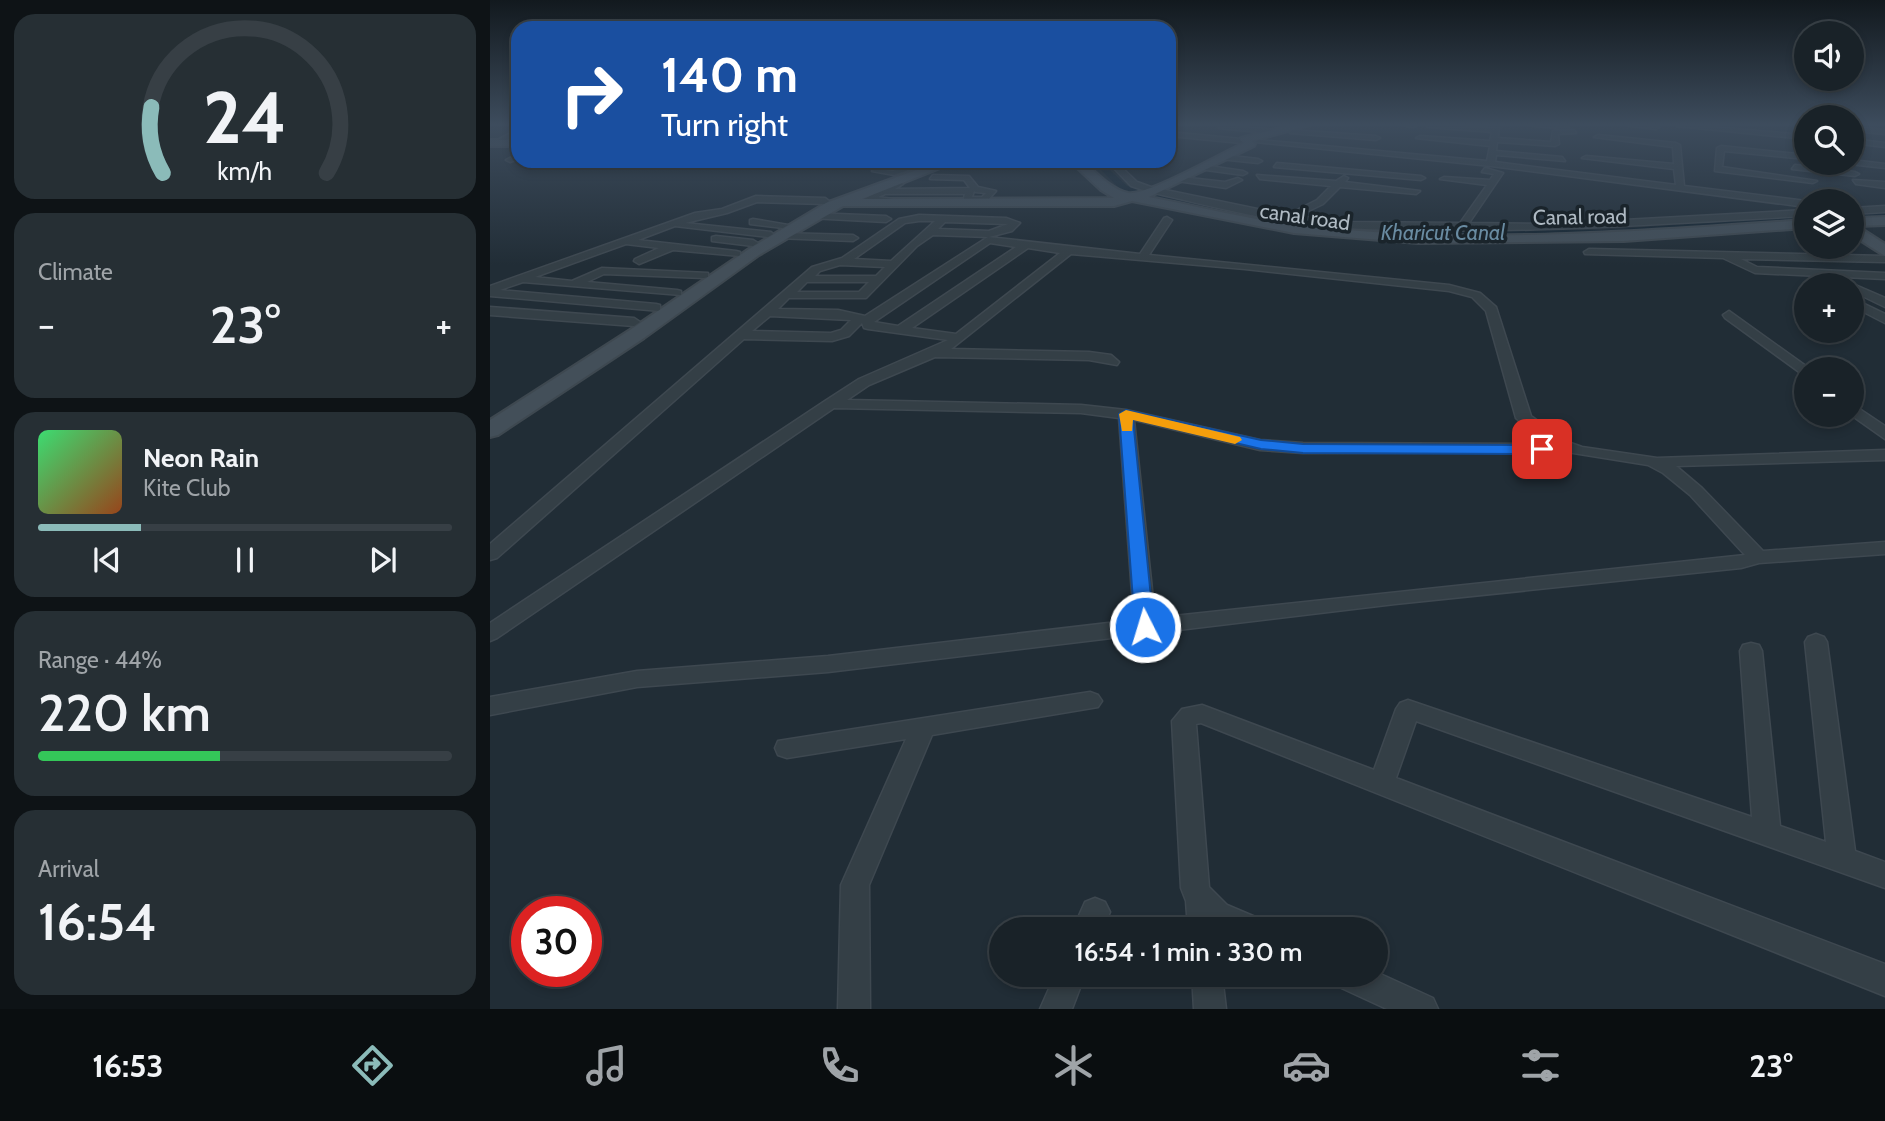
<!DOCTYPE html>
<html lang="en">
<head>
<meta charset="utf-8">
<style>
  :root { --surface:#192228; --page:#262f34; --text:#f1f3f6; --muted:#9fa4a8; --line:#373f45; --accent:#8bbbb9 }
  body { margin:0; font-family:Cabin,sans-serif; background:var(--page); color:var(--text); height:100vh; display:flex; flex-direction:column; font-size:26px; white-space:nowrap }
  * { box-sizing:border-box; margin:0 }
  p { font-size:23px; color:var(--muted) }
  .icon { flex:none; width:38px; height:38px; fill:none; stroke:currentColor; stroke-width:2; stroke-linecap:round; stroke-linejoin:round }
  .map { position:relative; flex:1; overflow:hidden }
  .details { display:flex; flex-direction:column; gap:14px; padding:14px; background:#0e1316; width:490px }
  .details>* { flex:none }
  .guide { position:absolute; left:21px; top:21px; width:665px; height:147px; border-radius:21px; box-shadow:0 4px 10px #0003,0 0 0 2px var(--line); background:#1a4fa0; color:#fff; overflow:hidden }
  .buttons { position:absolute; left:1304px; top:21px; display:grid; gap:14px }
  .buttons a { display:grid; place-items:center; width:70px; height:70px; border-radius:50%; background:var(--surface); box-shadow:0 4px 10px #0003,0 0 0 2px var(--line); font-size:35px }
  .speed { position:absolute; left:21px; top:896px; display:flex; gap:14px; font-size:35px; font-weight:700; text-align:center }
  .speed>* { display:grid; place-content:center; width:91px; height:91px; border-radius:50%; background:var(--surface); box-shadow:0 4px 10px #0003,0 0 0 2px var(--line); line-height:1 }
  .speed .limit { border:10px solid #d22; background:#fff; color:#111 }
  .pin { position:absolute; display:grid; place-items:center; width:60px; height:60px; color:#fff; margin:-30px; border-radius:14px; box-shadow:0 4px 10px #0006 }
  .me { position:absolute; width:77px; margin:-38px; rotate:355deg; stroke-linejoin:round; filter:drop-shadow(0 0 5px #0008) }
  .turn { display:flex; align-items:center; gap:24px; height:147px; padding:0 35px; font-size:32px }
  .turn .icon { width:91px; height:91px; stroke-width:2.5 }
  .turn b { display:block; font-size:49px; line-height:60px }
  .big { font-size:52px; font-weight:600; line-height:1.1 }
  .details .widget { flex:1; display:flex; flex-direction:column; justify-content:center; gap:10px; min-width:0; padding:0 24px; border-radius:21px; background:var(--page) }
  .details .dial { align-items:center; gap:0 }
  .dial svg { height:182px; overflow:visible; fill:none; stroke:var(--line); stroke-width:7; stroke-linecap:round; text-anchor:middle }
  .dial text { fill:var(--text); stroke:none }
  .song { display:flex; align-items:center; gap:21px }
  .cover { width:84px; height:84px; border-radius:10px; background:linear-gradient(135deg,hsl(140 70% 55%),hsl(20 70% 35%)) }
  .played { height:7px; border-radius:4px; background:linear-gradient(90deg,var(--accent) 25%,var(--line) 25%) }
  .keys { display:flex; justify-content:space-around; direction:ltr }
  .heat { display:flex; justify-content:space-between; align-items:center; font-size:38px; direction:ltr }
  .charge { height:10px; border-radius:5px; background:linear-gradient(90deg,#34c759 44%,var(--line) 0) }
  .trip { position:absolute; left:499px; top:917px; width:399px; height:70px; border-radius:35px; background:var(--surface); box-shadow:0 4px 10px #0003,0 0 0 2px var(--line); font-weight:600; line-height:70px; text-align:center }
  .dock { display:flex; height:112px; justify-content:space-around; align-items:center; background:#0a0e10; color:var(--muted) }
  .dock .icon { width:49px; height:49px }
  .dock .active { color:var(--accent) }
  .dock b { font-size:32px; color:var(--text) }
  main { display:flex; flex:1; min-height:0 }
  .map>svg:first-child { display:block }
  .lines { fill:none; stroke-linecap:round; stroke-linejoin:round }
  .canal { fill:#162632; fill-rule:evenodd }
  .street-casing { stroke:#3e4850; stroke-width:3 }
  .secondary-casing { stroke:#3e4850; stroke-width:4 }
  .street { fill:#343f46; fill-rule:evenodd }
  .secondary { fill:#434f59; fill-rule:evenodd }
  .route { fill:#1a73e8; stroke:#114b97; stroke-width:2 }
  .slow { fill:#f59e0b }
  .labels { text-anchor:middle; stroke-width:7; stroke-linejoin:round; paint-order:stroke }
  .far-street-label { font-size:21px; fill:#afbac3; stroke:#1a242b }
  .far-water-label { font-size:21px; font-style:italic; fill:#698ba1; stroke:#1a242b }
</style>
</head>
<body>
<main>
<section class="details">
<div class="widget dial"><svg viewBox="0 0 100 80">
<path d="M14 69A42 42 0 1 1 86 69"/>
<path d="M14 69A42 42 0 0 1 9 40" stroke="#8bbbb9"/>
<text x="50" y="56" font-size="32" font-weight="700">24</text>
<text x="50" y="72" font-size="11">km/h</text>
</svg></div>
<div class="widget"><p>Climate</p>
<div class="heat"><a>−</a><b class="big">23°</b><a>+</a></div>
</div>
<div class="widget">
<div class="song"><i class="cover"></i><div><b>Neon Rain</b><p>Kite Club</p></div></div>
<div class="played"></div>
<div class="keys"><svg class="icon" aria-label="previous" viewBox="0 0 24 24"><path d="M18 5L8 12l10 7zM5 5v14"/></svg><svg class="icon" aria-label="pause" viewBox="0 0 24 24"><path d="M8 5v14M16 5v14"/></svg><svg class="icon" aria-label="next" viewBox="0 0 24 24"><path d="M6 5l10 7-10 7zM19 5v14"/></svg></div>
</div>
<div class="widget"><p>Range · 44%</p><b class="big">220 km</b><div class="charge"></div></div>
<div class="widget"><p>Arrival</p><b class="big">16:54</b></div>
</section>
<div class="map">
<svg width="1395" height="1009" viewBox="0 0 1395 1009">
  <rect width="100%" height="100%" fill="#212d36"/>
  <g class="lines">
    <path class="canal" d="M602 161H610L637 186 842 229 837 232 631 190Z
      M1395 212V218L1362 220V214Z
      M1316 216V222L1112 236H907L902 233 907 230H1112Z"/>
    <defs>
      <path id="street" d="M905 124H927V125L924 127Z
        M935 124 1002 128 1003 124H1009L1008 138 1061 142 1063 131 1084 130 1086 133 1068 134 1069 144 1065 146 1007 142 1006 151 1072 157 1075 161 1006 155 1005 162 1186 185 1184 169 1092 158 1096 156 1184 164 1183 147 1104 137 1108 135 1186 143 1190 145 1194 186 1316 201V207L1001 166 765 142 769 140 997 161 1000 146 926 138 930 136 1000 141 1002 132 938 127Z
        M1027 124 1079 127 1076 129Z
        M1126 124 1169 127 1166 129Z
        M1184 124 1316 135V139L1187 126Z
        M731 125 786 130 789 132 786 134 729 128Z
        M1362 127 1395 130V134L1362 131Z
        M28 129V134L6 145 0 144Z
        M802 130 886 136 890 138 886 140 800 133Z
        M679 132 751 139 755 141 751 143 679 136Z
        M1362 139 1395 143V147L1362 143Z
        M1231 146 1316 155V159L1234 151 1232 167 1327 181 1323 183 1225 171 1227 148Z
        M679 148H683V152H679Z
        M28 154V159L20 162 16 160Z
        M733 155 768 159 772 161 768 163 730 159Z
        M1362 160 1395 164V168L1359 164Z
        M432 161H444L404 175 382 171 386 169 403 171Z
        M510 161 541 162 545 164 513 166 509 164Z
        M617 161H625L647 182 661 187 797 215 827 200 841 186 770 179 767 175 846 181 854 176 858 178 855 182 930 191 926 194 850 187 833 204 808 216 853 222 970 223 997 185 950 179 954 177 1000 180 1004 174 992 172 995 168 1013 173 979 223 1061 224 1316 210V216C1162 224 1008 236 854 228 788 224 720 206 656 191L641 186Z
        M787 163 931 176 935 178 931 180 784 167Z
        M712 165 753 171 757 173 753 175 709 169Z
        M1305 165 1365 172 1369 174 1365 176 1302 169Z
        M443 175 479 176 488 187 506 191 495 203 473 202 475 194H395L388 197 403 199V203L400 204 374 199 409 181 413 184 405 189 480 188 474 180 440 179ZM484 191 485 192 496 193 492 197H482Z
        M690 177 735 182 748 178 752 180 736 188 687 181Z
        M1363 180 1395 182V188L1366 184Z
        M266 196 335 198 339 201 335 204 267 202 237 213 195 223 281 232 283 234 278 237 185 226 148 240 246 251 250 252V256L183 250 149 264 144 261 145 259 169 248 136 244 45 277 82 281 112 268 218 273V277L214 278 114 274 97 282 187 290 191 291V295L33 282 10 290 166 304 170 305V311L0 296V286L205 213 232 209Z
        M1395 206V212L1362 214V208Z
        M323 213 396 216 401 219 396 222 320 218 318 216Z
        M429 215 516 218 530 223 522 231 499 237 443 235 427 246 376 298H299L288 309 348 310 375 316 498 237 650 254 674 218 677 217 682 220 659 255 959 285 990 293 1006 307 1041 416 1075 441 1092 447 1167 458 1395 450V460L1186 466 1212 488 1273 551 1395 542V554L1269 563 1251 568 905 604 338 672 147 687 0 715V697L147 671 338 656 644 620 629 418 591 413 344 408 7 638 0 641V623L335 401 369 379 458 340 378 329 374 328 372 323 359 336 342 341 254 339 7 558 0 560V544L322 267 352 258 409 219ZM429 221H445L401 261 364 259 415 223ZM455 222 516 224H518L499 231 448 229ZM500 243 526 247 408 326 384 322ZM538 248 570 253 466 334 422 328ZM581 254 755 269 959 291 982 297 996 311 1026 418 1057 444 813 443 770 440 636 410 591 405 357 400 379 385 445 357 599 360 627 365 629 362 621 355 599 352 461 349ZM350 265 395 267 386 276H325L330 271ZM317 282H379L369 292H307ZM280 316 361 320 351 330 341 333 262 331ZM644 420 770 450 813 453 1077 452 1158 465 1173 473 1200 495 1255 555 665 618Z
        M263 219 298 225 293 228 260 224V220Z
        M290 233 363 235 368 238 363 241 287 238 285 236Z
        M226 236 263 240 268 243 263 246 222 241V237Z
        M1099 249 1395 256V262L1251 259 1267 267 1395 273V279L1265 273 1233 258 1095 254 1094 252Z
        M1363 284 1395 298V307L1362 291V285H1359Z
        M1362 298 1395 314V323L1362 306Z
        M0 307 144 318 150 322 144 326 0 315Z
        M1239 311 1320 369H1316V377L1235 318 1233 315Z
        M1362 404 1395 426V439L1361 415Z
        M1326 634 1334 637 1337 642 1365 851 1395 862V888L926 721 906 778 1395 964V996L711 723 706 724 719 887 737 905 770 919 775 929H698L696 901 691 888 682 721 692 709 712 705 884 770 906 709 910 703 918 700 1262 817 1250 651 1253 645 1261 643 1269 645 1272 651 1290 826 1336 842 1315 642 1318 637Z
        M600 692 608 695 612 701 608 707 442 735 379 885 380 1009H348L351 885 416 739 297 758 288 755 285 748 288 741Z
        M605 898 615 902 620 912 613 929H583L595 902Z
        M886 972 943 998 948 1009H897L847 986 843 975H886Z
        M565 975H595L582 1009H550Z
        M702 975H732L736 1009H704Z"/>
      <path id="secondary" d="M806 124H823L762 141 765 144 764 146 659 197C707 206 756 219 805 225 974 245 1147 232 1316 220V228L1134 241 928 243 804 233 642 201 624 206H353L269 255 154 338 8 435 0 437V420L140 330 259 249 336 203 451 161H468L372 199 624 198 611 190 580 161H593C606 172 620 189 638 193 657 196 732 153 754 143L750 140 751 138Z
        M0 140H28V146H0Z
        M1395 217V225L1367 226 1395 244V256L1362 235V218Z"/>
    </defs>
    <use href="#street" class="street-casing"/>
    <use href="#secondary" class="secondary-casing"/>
    <use href="#street" class="street"/>
    <use href="#secondary" class="secondary"/>
  </g>
  <linearGradient id="sky" x2="0" y2="1"><stop stop-color="#12191e"/><stop offset="0.47" stop-color="#3d4c5d"/><stop offset="1" stop-color="#3d4c5d" stop-opacity="0"/></linearGradient>
  <rect width="1395" height="265" fill="url(#sky)"/>
  <path class="route" d="M636 410 771 440 813 444 1052 445 1059 449 1052 454 813 453 771 449 643 419 664 627 661 631H648L645 627 629 414Z"/>
  <path class="slow" d="M636 410 750 437 752 440 745 444 643 420 642 431H632L629 414Z"/>
  <g class="labels">
    <g class="far-street-label">
      <text transform="translate(815 217) rotate(8)" y="7">canal road</text>
      <text transform="translate(1090 217) rotate(-1)" y="7">Canal road</text>
    </g>
    <g class="far-water-label">
      <text x="953" y="240">Kharicut Canal</text>
    </g>
  </g>
</svg>
<div class="buttons">
<a><svg class="icon" aria-label="sound" viewBox="0 0 24 24"><path d="M4 9h4l5-4v14l-5-4H4zM17 9q2 3 0 6"/></svg></a>
<a><svg class="icon" aria-label="search" viewBox="0 0 24 24"><circle cx="10" cy="10" r="6"/><path d="M15 15l6 6"/></svg></a>
<a><svg class="icon" aria-label="layers" viewBox="0 0 24 24"><path d="M12 4l9 5-9 5-9-5zM3 14l9 5 9-5"/></svg></a>
<a>+</a>
<a>−</a>
</div>
<div class="speed"><div class="limit">30</div></div>
<div class="pin" style="left:1052px;top:449px;background:#d93025"><svg class="icon" aria-label="arrive" viewBox="0 0 24 24"><path d="M6 21V4h12l-3 4 3 4H6"/></svg></div>
<svg class="me" style="left:655px;top:627px" viewBox="-20 -20 40 40"><circle r="17" fill="#1a73e8" stroke="#fff" stroke-width="3"/><path d="M0-11L8 9 0 5-8 9z" fill="#fff"/></svg>
<div class="trip">16:54 · 1 min · 330 m</div>
<div class="guide">
<div class="turn"><svg class="icon" aria-label="right" viewBox="0 0 24 24"><path d="M7 20v-9h11M14 6l5 5-5 5"/></svg><div><b>140 m</b>Turn right</div></div>
</div>
</div>
</main>
<nav class="dock">
<b>16:53</b>
<svg class="icon active" aria-label="directions" viewBox="0 0 24 24"><path d="M12 3l9 9-9 9-9-9zM9 14v-3h6M13 9l2 2-2 2"/></svg>
<svg class="icon" aria-label="music" viewBox="0 0 24 24"><path d="M9 18V5l10-2v13"/><circle cx="6" cy="18" r="3"/><circle cx="16" cy="16" r="3"/></svg>
<svg class="icon" aria-label="phone" viewBox="0 0 24 24"><path d="M5 4h4l2 5-3 2q2 4 5 5l2-3 5 2v4C11 20 4 13 5 4z"/></svg>
<svg class="icon" aria-label="climate" viewBox="0 0 24 24"><path d="M12 3v18M4 7l16 10M4 17L20 7"/></svg>
<svg class="icon" aria-label="car" viewBox="0 0 24 24"><path d="M5 17H2v-5l4-1 3-4h7l3 4 3 1v5h-3M9 17h6M6 11h13"/><circle cx="7" cy="17" r="2"/><circle cx="17" cy="17" r="2"/></svg>
<svg class="icon" aria-label="filters" viewBox="0 0 24 24"><path d="M4 7h16M4 17h16"/><circle cx="9" cy="7" r="2"/><circle cx="15" cy="17" r="2"/></svg>
<b>23°</b>
</nav>
</body>
</html>
